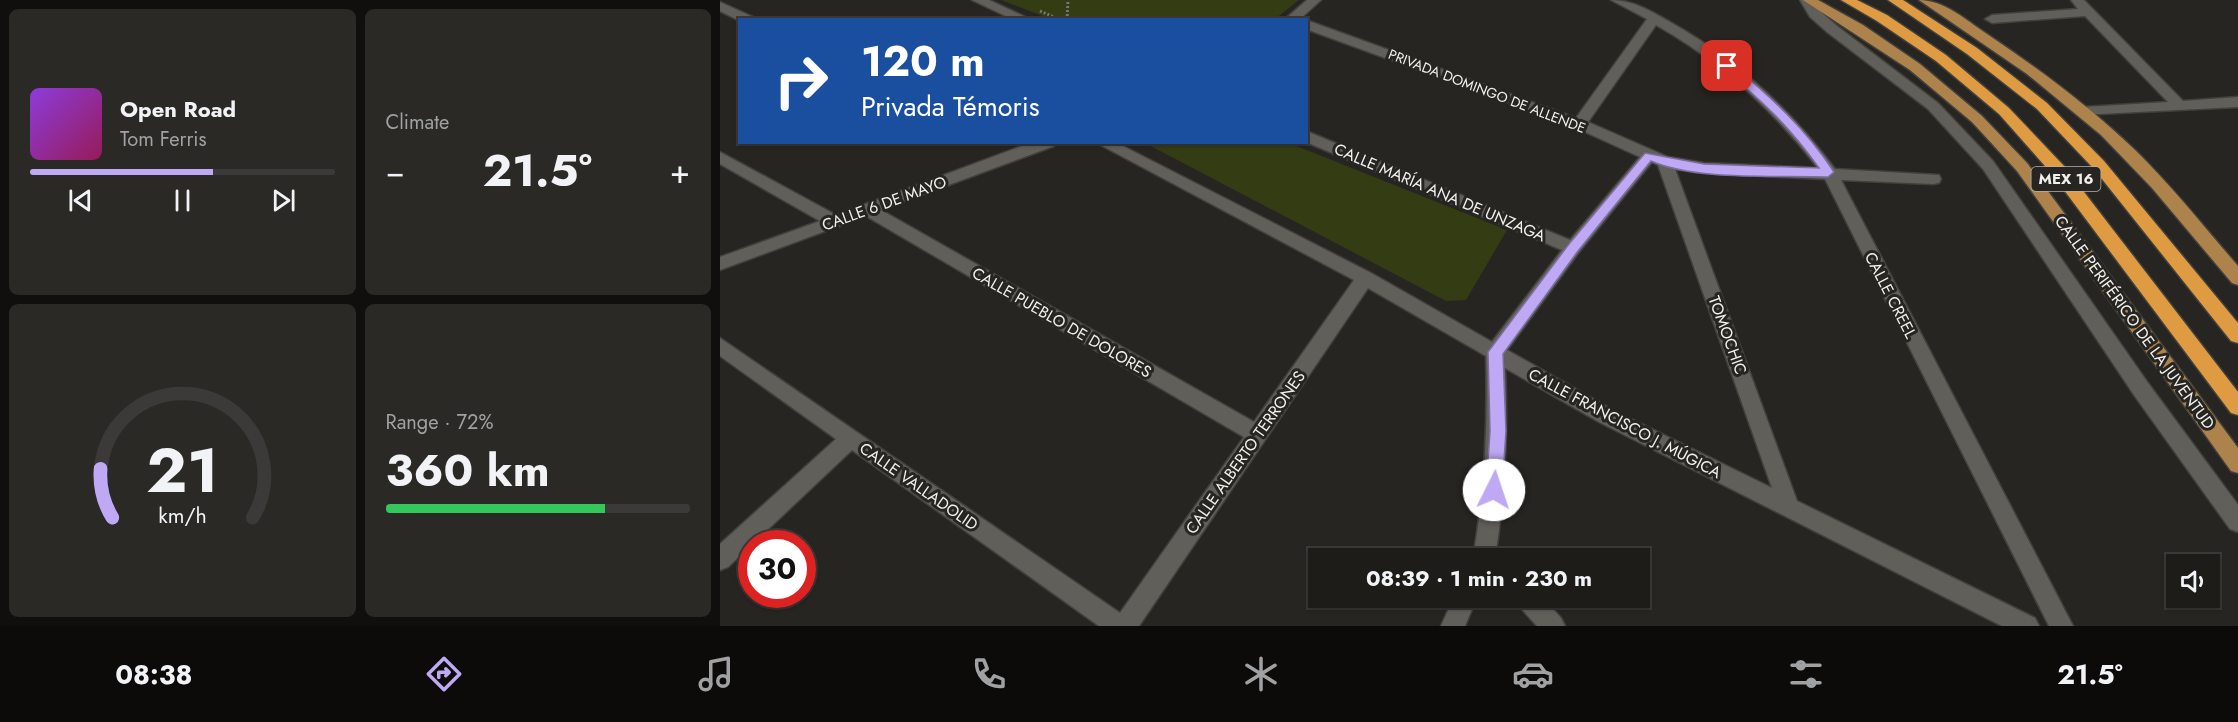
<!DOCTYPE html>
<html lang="en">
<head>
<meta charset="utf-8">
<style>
  :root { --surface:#1d1c19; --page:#2a2926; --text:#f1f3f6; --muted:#a0a1a2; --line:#3b3a38; --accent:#bfa9f4 }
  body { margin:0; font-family:Jost,sans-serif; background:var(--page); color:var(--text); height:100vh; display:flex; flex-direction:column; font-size:22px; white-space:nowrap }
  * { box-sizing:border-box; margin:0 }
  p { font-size:20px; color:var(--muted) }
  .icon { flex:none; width:33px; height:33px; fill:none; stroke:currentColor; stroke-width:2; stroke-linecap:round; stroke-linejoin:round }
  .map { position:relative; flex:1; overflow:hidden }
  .panel { display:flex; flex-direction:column; gap:9px; padding:9px; background:#100f0e; width:720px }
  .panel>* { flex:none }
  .top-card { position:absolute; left:18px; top:18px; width:570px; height:126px; border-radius:0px; box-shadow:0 2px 4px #0004,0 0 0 2px var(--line); background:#1a4fa0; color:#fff; overflow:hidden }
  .fabs { position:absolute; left:1446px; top:554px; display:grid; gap:12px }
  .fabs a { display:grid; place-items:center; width:54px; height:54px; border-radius:0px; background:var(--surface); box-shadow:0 2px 4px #0004,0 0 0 2px var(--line); font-size:30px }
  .speed { position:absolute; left:18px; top:530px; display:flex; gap:12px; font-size:30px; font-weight:700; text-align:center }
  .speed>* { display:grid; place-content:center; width:78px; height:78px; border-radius:50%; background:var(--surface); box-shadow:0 2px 4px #0004,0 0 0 2px var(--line); line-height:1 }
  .speed .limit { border:9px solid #d22; background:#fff; color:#111 }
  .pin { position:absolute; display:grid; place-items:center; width:51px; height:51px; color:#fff; margin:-26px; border-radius:12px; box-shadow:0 3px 9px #0006 }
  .me { position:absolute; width:66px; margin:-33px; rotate:4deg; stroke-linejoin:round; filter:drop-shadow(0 0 4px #0008) }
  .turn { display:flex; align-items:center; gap:21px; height:126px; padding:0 24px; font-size:27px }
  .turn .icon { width:78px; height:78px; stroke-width:2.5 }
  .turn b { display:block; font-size:42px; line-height:51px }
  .big { font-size:45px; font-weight:700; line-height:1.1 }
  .panel .widget { flex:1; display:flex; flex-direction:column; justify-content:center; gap:9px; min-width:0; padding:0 21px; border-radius:9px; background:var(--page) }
  .panel .dial { align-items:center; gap:0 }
  .dial svg { height:156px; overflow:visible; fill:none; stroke:var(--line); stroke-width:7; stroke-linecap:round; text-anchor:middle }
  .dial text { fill:var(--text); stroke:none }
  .song { display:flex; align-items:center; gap:18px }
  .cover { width:72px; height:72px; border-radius:9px; background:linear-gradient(135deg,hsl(270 70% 55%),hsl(330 70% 35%)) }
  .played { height:6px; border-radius:3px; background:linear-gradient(90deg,var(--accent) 60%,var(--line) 60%) }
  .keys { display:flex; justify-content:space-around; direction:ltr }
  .heat { display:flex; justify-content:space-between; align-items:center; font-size:33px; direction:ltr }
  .charge { height:9px; border-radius:4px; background:linear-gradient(90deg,#34c759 72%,var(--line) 0) }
  .panel .tiles { flex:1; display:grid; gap:9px; grid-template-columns:repeat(2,1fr) }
  .trip { position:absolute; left:588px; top:548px; width:342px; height:60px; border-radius:0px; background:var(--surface); box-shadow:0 2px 4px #0004,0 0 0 2px var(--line); font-weight:700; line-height:60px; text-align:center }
  .tabs { display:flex; height:96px; justify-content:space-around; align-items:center; background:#0c0b0a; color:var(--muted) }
  .tabs .icon { width:42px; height:42px }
  .tabs .on { color:var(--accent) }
  .tabs b { font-size:27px; color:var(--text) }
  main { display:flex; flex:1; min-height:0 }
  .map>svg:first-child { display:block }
  .green { fill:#333c12 }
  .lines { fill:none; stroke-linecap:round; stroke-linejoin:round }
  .minor-casing { stroke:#41403c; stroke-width:3 }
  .major-casing { stroke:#41403c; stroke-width:3 }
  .highway-casing { stroke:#41403c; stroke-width:3 }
  .path { stroke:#777571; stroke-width:3; stroke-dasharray:2 2; stroke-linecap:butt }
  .minor { fill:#615f5a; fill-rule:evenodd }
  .major { fill:#ad834b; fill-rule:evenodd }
  .highway { fill:#df9b41; fill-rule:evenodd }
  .route { fill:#bfa9f4; stroke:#7c6e9f; stroke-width:1.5 }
  .labels { text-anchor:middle; stroke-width:6; stroke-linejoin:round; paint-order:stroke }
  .far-street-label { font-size:14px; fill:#f0efec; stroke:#272521 }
  .shield { fill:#272521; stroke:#b4b2af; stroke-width:1.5 }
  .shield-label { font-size:15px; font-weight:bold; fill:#f0efec }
  .street-label { font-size:16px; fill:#f0efec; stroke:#272521 }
</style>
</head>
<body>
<main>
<section class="panel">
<div class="tiles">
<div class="widget">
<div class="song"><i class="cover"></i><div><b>Open Road</b><p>Tom Ferris</p></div></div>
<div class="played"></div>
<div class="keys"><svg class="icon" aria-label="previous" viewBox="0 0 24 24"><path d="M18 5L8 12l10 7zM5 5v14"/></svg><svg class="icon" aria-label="pause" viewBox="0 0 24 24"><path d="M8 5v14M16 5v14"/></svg><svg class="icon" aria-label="next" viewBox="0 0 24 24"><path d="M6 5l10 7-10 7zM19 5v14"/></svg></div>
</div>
<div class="widget"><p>Climate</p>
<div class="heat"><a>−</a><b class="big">21.5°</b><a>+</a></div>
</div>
<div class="widget dial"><svg viewBox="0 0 100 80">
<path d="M14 69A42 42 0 1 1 86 69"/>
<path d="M14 69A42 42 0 0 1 8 44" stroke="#bfa9f4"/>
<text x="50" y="56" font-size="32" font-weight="700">21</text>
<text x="50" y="72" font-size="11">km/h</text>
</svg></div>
<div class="widget"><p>Range · 72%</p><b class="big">360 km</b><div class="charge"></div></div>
</div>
</section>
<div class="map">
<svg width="1518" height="626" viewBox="0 0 1518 626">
  <rect width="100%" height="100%" fill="#272521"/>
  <path class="green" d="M281 0H579L555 19H330Z
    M425 143H569L787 230 746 300 726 301Z"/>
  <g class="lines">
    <defs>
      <path id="minor" d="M252 0H269L312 20H294Z
        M587 0H601L579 20H564Z
        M891 0C913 0 931 11 950 22 1015 58 1070 109 1115 169L1219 175 1221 179 1219 183 1213 184 1121 180 1353 626H1329L1105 179 984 173 955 169 1077 501 1315 618 1319 626H1282L879 422 785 368C788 432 785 494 775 558H753C765 489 768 426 766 356L648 288 419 626H379L132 450 8 567 0 570V544L116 439 0 356V338L400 613 524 437 146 216 0 270V257L100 221 0 164V152L116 215 313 142H336L334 146 161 210 534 422 634 280 375 142H395L651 273 772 342 842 250 586 142V131L850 240 920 157 854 127 586 29V20L856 118 927 19ZM936 25C1000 61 1053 110 1098 168L984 163 948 157 868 122ZM932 162 938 165 1052 488 893 410 787 350 859 252Z
        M1080 0H1092L1100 11 1117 26 1218 103 1273 161 1428 383 1518 505V532L1510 529 1414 395 1263 169 1208 109 1107 32 1090 17Z
        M1351 0H1364L1463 101 1518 97V107L1359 115 1357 112 1359 109 1364 107 1448 102 1365 16 1272 23 1265 19 1272 15 1358 9Z
        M0 2 33 17 34 20 20 21 0 11Z
        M734 597H757L745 626H721Z
        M795 597H822L841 618 845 626H817L798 605Z"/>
      <path id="major" d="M1083 0H1098L1143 25 1200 64 1262 116 1307 163 1518 448V473L1511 471 1297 171 1252 122 1190 70Z
        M1199 0C1224 0 1246 20 1267 34 1319 69 1369 106 1415 150 1452 186 1484 227 1518 266V285L1512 283 1432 188 1381 135 1307 74Z"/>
      <path id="highway" d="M1121 0H1137L1167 15 1226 55 1289 108 1344 166 1518 392V415L1511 413 1332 174 1279 114 1216 61 1157 21Z
        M1168 0H1183L1257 48 1327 103 1384 161 1518 323V343L1511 341 1374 169 1317 109 1247 54Z"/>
    </defs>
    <use href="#minor" class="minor-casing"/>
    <use href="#major" class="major-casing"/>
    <use href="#highway" class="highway-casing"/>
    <path class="path" d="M320 11 341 20
      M347 20 348 0"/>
    <use href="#minor" class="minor"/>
    <use href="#major" class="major"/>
    <use href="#highway" class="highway"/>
  </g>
  <path class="route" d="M1004 64H1011C1051 97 1086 129 1114 172L1108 177C1058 175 976 181 931 161L858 251 783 354 786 431 782 490 779 495 774 497 768 495 766 490 770 431 768 352 849 244 925 153 984 164 1099 168C1070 127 1042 101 1004 69Z"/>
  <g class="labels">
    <g class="far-street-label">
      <text transform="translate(767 91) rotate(21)" y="5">PRIVADA DOMINGO DE ALLENDE</text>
    </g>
    <rect class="shield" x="1311.5" y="167" width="69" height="24" rx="4.5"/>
    <g class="shield-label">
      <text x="1346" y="184">MEX 16</text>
    </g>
    <g class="street-label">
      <text transform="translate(720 192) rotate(23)" y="6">CALLE MARÍA ANA DE UNZAGA</text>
      <text transform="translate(164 203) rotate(-20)" y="6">CALLE 6 DE MAYO</text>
      <text transform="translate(1171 295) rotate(63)" y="6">CALLE CREEL</text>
      <text transform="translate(342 322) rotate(30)" y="6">CALLE PUEBLO DE DOLORES</text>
      <text transform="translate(1415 322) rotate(54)" y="6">CALLE PERIFÉRICO DE LA JUVENTUD</text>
      <text transform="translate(1008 335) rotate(70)" y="6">TOMOCHIC</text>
      <text transform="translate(905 423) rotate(28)" y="6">CALLE FRANCISCO J. MÚGICA</text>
      <text transform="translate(525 452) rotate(-55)" y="6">CALLE ALBERTO TERRONES</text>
      <text transform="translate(199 486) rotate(35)" y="6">CALLE VALLADOLID</text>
    </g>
  </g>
</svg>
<div class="fabs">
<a><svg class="icon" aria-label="sound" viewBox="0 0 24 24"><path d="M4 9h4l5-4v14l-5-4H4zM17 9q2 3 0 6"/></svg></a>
</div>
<div class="speed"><div class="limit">30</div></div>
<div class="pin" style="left:1007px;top:66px;background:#d93025"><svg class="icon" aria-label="arrive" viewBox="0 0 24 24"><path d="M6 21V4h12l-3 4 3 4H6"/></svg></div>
<svg class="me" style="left:774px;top:490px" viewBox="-20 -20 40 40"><circle r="19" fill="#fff"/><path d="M0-13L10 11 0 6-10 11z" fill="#bfa9f4"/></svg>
<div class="trip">08:39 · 1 min · 230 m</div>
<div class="top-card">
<div class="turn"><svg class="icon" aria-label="right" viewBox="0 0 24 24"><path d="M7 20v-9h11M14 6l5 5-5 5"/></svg><div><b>120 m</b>Privada Témoris</div></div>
</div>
</div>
</main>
<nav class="tabs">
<b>08:38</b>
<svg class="icon on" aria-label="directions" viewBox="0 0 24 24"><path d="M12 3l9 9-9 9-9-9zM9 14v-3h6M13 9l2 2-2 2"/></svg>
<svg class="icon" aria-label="music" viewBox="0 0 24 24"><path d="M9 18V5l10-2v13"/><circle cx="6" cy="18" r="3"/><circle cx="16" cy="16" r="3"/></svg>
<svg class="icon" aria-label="phone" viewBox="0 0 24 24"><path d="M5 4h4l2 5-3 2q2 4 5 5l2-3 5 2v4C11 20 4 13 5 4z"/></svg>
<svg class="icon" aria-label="climate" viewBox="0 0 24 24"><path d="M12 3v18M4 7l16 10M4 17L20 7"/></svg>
<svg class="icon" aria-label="car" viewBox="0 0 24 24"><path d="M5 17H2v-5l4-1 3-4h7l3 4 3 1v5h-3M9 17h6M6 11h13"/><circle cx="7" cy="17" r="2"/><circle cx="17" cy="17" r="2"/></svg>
<svg class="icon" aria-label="filters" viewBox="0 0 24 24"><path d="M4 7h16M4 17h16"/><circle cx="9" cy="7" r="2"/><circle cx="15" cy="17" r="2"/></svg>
<b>21.5°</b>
</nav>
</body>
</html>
